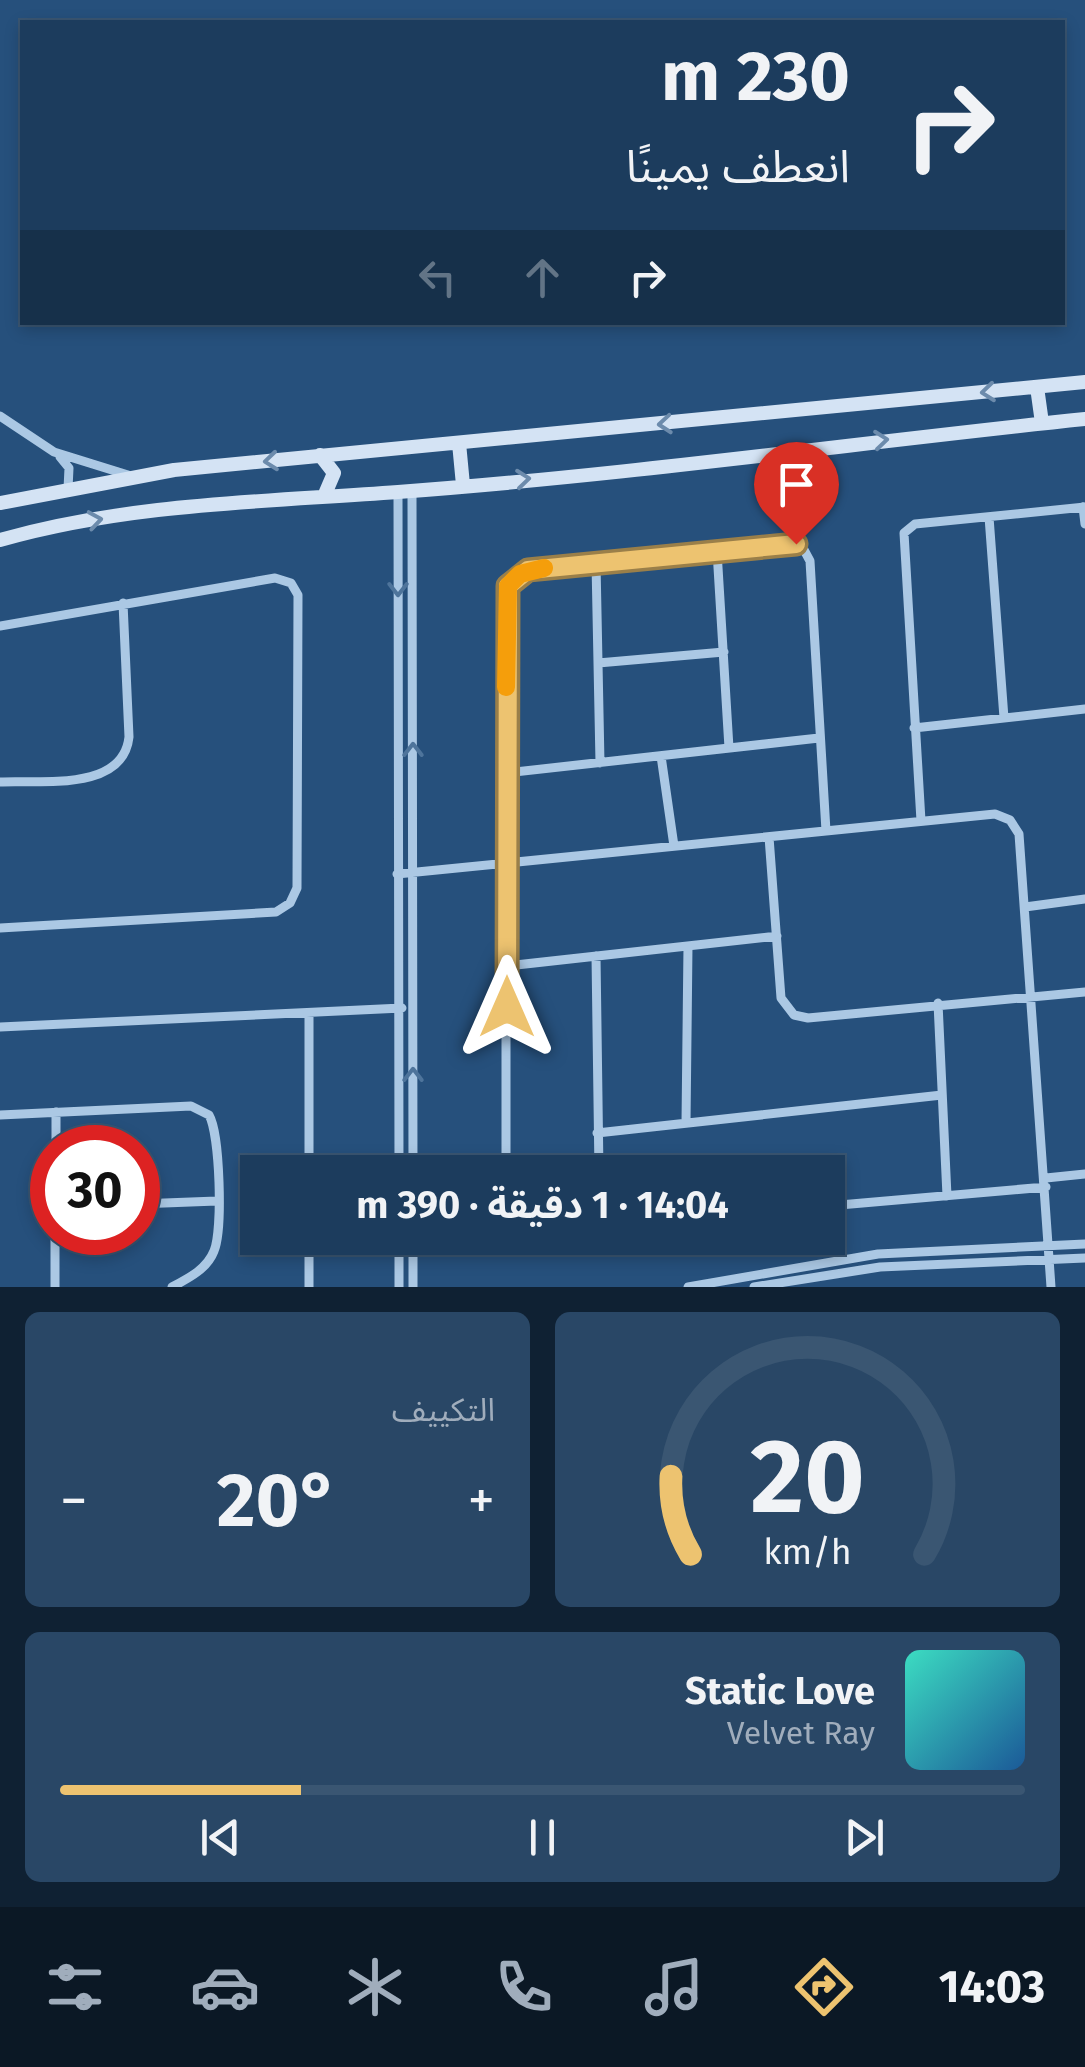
<!DOCTYPE html>
<html lang="ar">
<head>
<meta charset="utf-8">
<style>
  :root { --surface:#1c3c5d; --page:#294766; --text:#f1f3f6; --muted:#a0adbc; --line:#3a5672; --accent:#edc370 }
  body { margin:0; font-family:"Fira Sans","Noto Sans Arabic",sans-serif; background:var(--page); color:var(--text); direction:rtl; height:100vh; display:flex; flex-direction:column; font-size:38px; white-space:nowrap }
  * { box-sizing:border-box; margin:0 }
  p { font-size:32px; color:var(--muted) }
  .icon { flex:none; width:55px; height:55px; fill:none; stroke:currentColor; stroke-width:2; stroke-linecap:round; stroke-linejoin:round }
  .map { position:relative; height:1287px; overflow:hidden; direction:ltr }
  .details { display:flex; flex-direction:column; gap:25px; padding:25px; background:#0f2133; flex:1 }
  .details>* { flex:none }
  .banner { position:absolute; left:20px; top:20px; width:1045px; height:305px; border-radius:0px; box-shadow:0 5px 15px #0003,0 0 0 2px var(--line); direction:rtl; background:#1c3c5d; color:var(--text); overflow:hidden }
  .speed { position:absolute; left:30px; top:1125px; display:flex; gap:20px; font-size:50px; font-weight:700; text-align:center }
  .speed>* { display:grid; place-content:center; width:130px; height:130px; border-radius:50%; background:var(--surface); box-shadow:0 5px 15px #0003,0 0 0 2px var(--line); line-height:1 }
  .speed .limit { border:15px solid #d22; background:#fff; color:#111 }
  .pin { position:absolute; display:grid; place-items:center; width:85px; height:85px; color:#fff; margin:-102px -42px; border-radius:50% 50% 50% 0; rotate:-45deg; box-shadow:0 0 10px #0007 }
  .pin .icon { rotate:45deg }
  .me { position:absolute; width:110px; margin:-55px; rotate:0deg; stroke-linejoin:round; filter:drop-shadow(0 0 8px #0008) }
  .turn { display:flex; align-items:center; gap:35px; height:210px; padding:0 50px; font-size:45px }
  .turn .icon { width:130px; height:130px; stroke-width:2.5 }
  .turn b { display:block; font-size:70px; line-height:85px }
  .lanes { display:flex; align-items:center; height:95px; padding:0 50px; background:#0003; justify-content:center; gap:50px; direction:ltr }
  .lanes .off { opacity:.35 }
  .big { font-size:75px; font-weight:700; line-height:1.1 }
  .details .tile { flex:1; display:flex; flex-direction:column; justify-content:center; gap:15px; min-width:0; padding:0 35px; border-radius:15px; background:var(--page) }
  .details .dial { align-items:center; gap:0 }
  .dial svg { height:260px; overflow:visible; fill:none; stroke:var(--line); stroke-width:7; stroke-linecap:round; text-anchor:middle }
  .dial text { fill:var(--text); stroke:none }
  .song { display:flex; align-items:center; gap:30px }
  .cover { width:120px; height:120px; border-radius:15px; background:linear-gradient(135deg,hsl(170 70% 55%),hsl(210 70% 35%)) }
  .played { height:10px; border-radius:5px; background:linear-gradient(90deg,var(--accent) 25%,var(--line) 25%) }
  .keys { display:flex; justify-content:space-around; direction:ltr }
  .heat { display:flex; justify-content:space-between; align-items:center; font-size:55px; direction:ltr }
  .details .tiles { flex:1; display:grid; gap:25px; grid-template-columns:1fr 1fr }
  .tile:last-child { grid-column:span 2 }
  .trip { position:absolute; left:240px; top:1155px; width:605px; height:100px; border-radius:0px; background:var(--surface); box-shadow:0 5px 15px #0003,0 0 0 2px var(--line); font-weight:700; line-height:100px; text-align:center; direction:rtl }
  .tab-bar { display:flex; height:160px; justify-content:space-around; align-items:center; background:#0b1825; color:var(--muted) }
  .tab-bar .icon { width:70px; height:70px }
  .tab-bar .selected { color:var(--accent) }
  .tab-bar b { font-size:45px; color:var(--text) }
  .map>svg:first-child { display:block }
  .lines { fill:none; stroke-linecap:round; stroke-linejoin:round }
  .street { stroke:#abc8e4; stroke-width:9 }
  .secondary { stroke:#d4e3f4; stroke-width:14 }
  .oneway { stroke:#6c8bac }
  .oneway2 { stroke:#4e749b }
  .route-casing { stroke:#9a7f49; stroke-width:25 }
  .route { stroke:#edc370; stroke-width:18 }
  .slow { stroke:#f59e0b; stroke-width:18 }
</style>
</head>
<body>
<div class="map">
<svg width="1085" height="1287" viewBox="0 0 1085 1287">
  <rect width="100%" height="100%" fill="#26507c"/>
  <g class="lines">
    <path class="street" d="M0 416 54 452 128 475
      M60 457 69 468 68 489
      M412 490 413 1172
      M398 492 399 1172
      M1083 507 1085 524
      M989 517 1004 718
      M717 551 729 748
      M596 563 600 763
      M0 626 275 578 291 583 298 595 297 888 290 903 276 912 0 928
      M598 663 724 652
      M914 728 1085 709
      M661 756 674 846
      M506 773 819 738
      M0 782C41 780 123 792 129 737L123 603
      M921 821 904 533 915 524 1085 507
      M769 837 781 998 794 1015 808 1018 1085 992
      M397 874 995 814 1010 820 1019 834 1051 1287
      M1025 907 1085 899
      M596 956 599 1172
      M507 966 777 936
      M938 1003 947 1196
      M309 1013V1172
      M0 1027 402 1008
      M0 1115 191 1106 209 1115C220 1134 223 1230 214 1251 207 1269 189 1278 172 1287
      M686 1123 688 946
      M597 1133 942 1095
      M56 1148V1112
      M506 1172V595L513 579 528 570 789 544 803 548 810 561 826 831
      M1046 1178 1085 1174
      M138 1204 217 1201
      M828 1206 1046 1187
      M399 1238V1287
      M413 1238V1287
      M55 1287V1232
      M309 1287V1238
      M688 1287 878 1254 1085 1244
      M754 1287 880 1267 1085 1258"/>
    <path class="secondary" d="M1037 387 1042 423
      M459 443 463 485
      M320 455 334 473 325 494
      M0 503 174 470 1085 382
      M0 540C130 503 265 502 398 492 628 475 856 443 1085 419"/>
  </g>
  <defs><path id="oneway-chevron" d="M-2-3.5L2.5 0L-2 3.5" fill="none" stroke-width="1.6" stroke-linecap="round" stroke-linejoin="round" transform="scale(2.5)"/></defs>
  <g class="oneway">
    <use href="#oneway-chevron" transform="translate(988 392) rotate(174)"/>
    <use href="#oneway-chevron" transform="translate(665 424) rotate(175)"/>
    <use href="#oneway-chevron" transform="translate(881 440) rotate(-6)"/>
    <use href="#oneway-chevron" transform="translate(271 461) rotate(174)"/>
    <use href="#oneway-chevron" transform="translate(523 479) rotate(-6)"/>
    <use href="#oneway-chevron" transform="translate(95 520) rotate(-9)"/>
  </g>
  <g class="oneway2">
    <use href="#oneway-chevron" transform="translate(398 589) rotate(90)"/>
    <use href="#oneway-chevron" transform="translate(413 750) rotate(-90)"/>
    <use href="#oneway-chevron" transform="translate(413 1075) rotate(-90)"/>
  </g>
  <g class="lines">
    <defs>
      <path id="route" d="M507 1007 508 586 528 570 796 544"/>
    </defs>
    <use href="#route" class="route-casing"/>
    <use href="#route" class="route"/>
    <path class="slow" d="M506 687 508 586 520 574 544 568"/>
  </g>
</svg>
<div class="speed"><div class="limit">30</div></div>
<div class="pin" style="left:796px;top:544px;background:#d93025"><svg class="icon" aria-label="arrive" viewBox="0 0 24 24"><path d="M6 21V4h12l-3 4 3 4H6"/></svg></div>
<svg class="me" style="left:507px;top:1007px" viewBox="-20 -20 40 40"><path d="M0-17L14 15 0 8-14 15z" fill="#edc370" stroke="#fff" stroke-width="4"/></svg>
<div class="trip">14:04 · 1 دقيقة · 390 m</div>
<div class="banner">
<div class="turn"><svg class="icon" aria-label="right" viewBox="0 0 24 24"><path d="M7 20v-9h11M14 6l5 5-5 5"/></svg><div><b>230 m</b>انعطف يمينًا</div></div>
<div class="lanes"><svg class="icon off" aria-label="left" viewBox="0 0 24 24"><path d="M17 20v-9H6M10 6l-5 5 5 5"/></svg><svg class="icon off" aria-label="ahead" viewBox="0 0 24 24"><path d="M12 20V5M6 11l6-6 6 6"/></svg><svg class="icon" aria-label="right" viewBox="0 0 24 24"><path d="M7 20v-9h11M14 6l5 5-5 5"/></svg></div>
</div>
</div>
<section class="details">
<div class="tiles">
<div class="tile dial"><svg viewBox="0 0 100 80">
<path d="M14 69A42 42 0 1 1 86 69"/>
<path d="M14 69A42 42 0 0 1 8 45" stroke="#edc370"/>
<text x="50" y="56" font-size="32" font-weight="700">20</text>
<text x="50" y="72" font-size="11">km/h</text>
</svg></div>
<div class="tile"><p>التكييف</p>
<div class="heat"><a>−</a><b class="big">20°</b><a>+</a></div>
</div>
<div class="tile">
<div class="song"><i class="cover"></i><div><b>Static Love</b><p>Velvet Ray</p></div></div>
<div class="played"></div>
<div class="keys"><svg class="icon" aria-label="previous" viewBox="0 0 24 24"><path d="M18 5L8 12l10 7zM5 5v14"/></svg><svg class="icon" aria-label="pause" viewBox="0 0 24 24"><path d="M8 5v14M16 5v14"/></svg><svg class="icon" aria-label="next" viewBox="0 0 24 24"><path d="M6 5l10 7-10 7zM19 5v14"/></svg></div>
</div>
</div>
</section>
<nav class="tab-bar">
<b>14:03</b>
<svg class="icon selected" aria-label="directions" viewBox="0 0 24 24"><path d="M12 3l9 9-9 9-9-9zM9 14v-3h6M13 9l2 2-2 2"/></svg>
<svg class="icon" aria-label="music" viewBox="0 0 24 24"><path d="M9 18V5l10-2v13"/><circle cx="6" cy="18" r="3"/><circle cx="16" cy="16" r="3"/></svg>
<svg class="icon" aria-label="phone" viewBox="0 0 24 24"><path d="M5 4h4l2 5-3 2q2 4 5 5l2-3 5 2v4C11 20 4 13 5 4z"/></svg>
<svg class="icon" aria-label="climate" viewBox="0 0 24 24"><path d="M12 3v18M4 7l16 10M4 17L20 7"/></svg>
<svg class="icon" aria-label="car" viewBox="0 0 24 24"><path d="M5 17H2v-5l4-1 3-4h7l3 4 3 1v5h-3M9 17h6M6 11h13"/><circle cx="7" cy="17" r="2"/><circle cx="17" cy="17" r="2"/></svg>
<svg class="icon" aria-label="filters" viewBox="0 0 24 24"><path d="M4 7h16M4 17h16"/><circle cx="9" cy="7" r="2"/><circle cx="15" cy="17" r="2"/></svg>
</nav>
</body>
</html>
